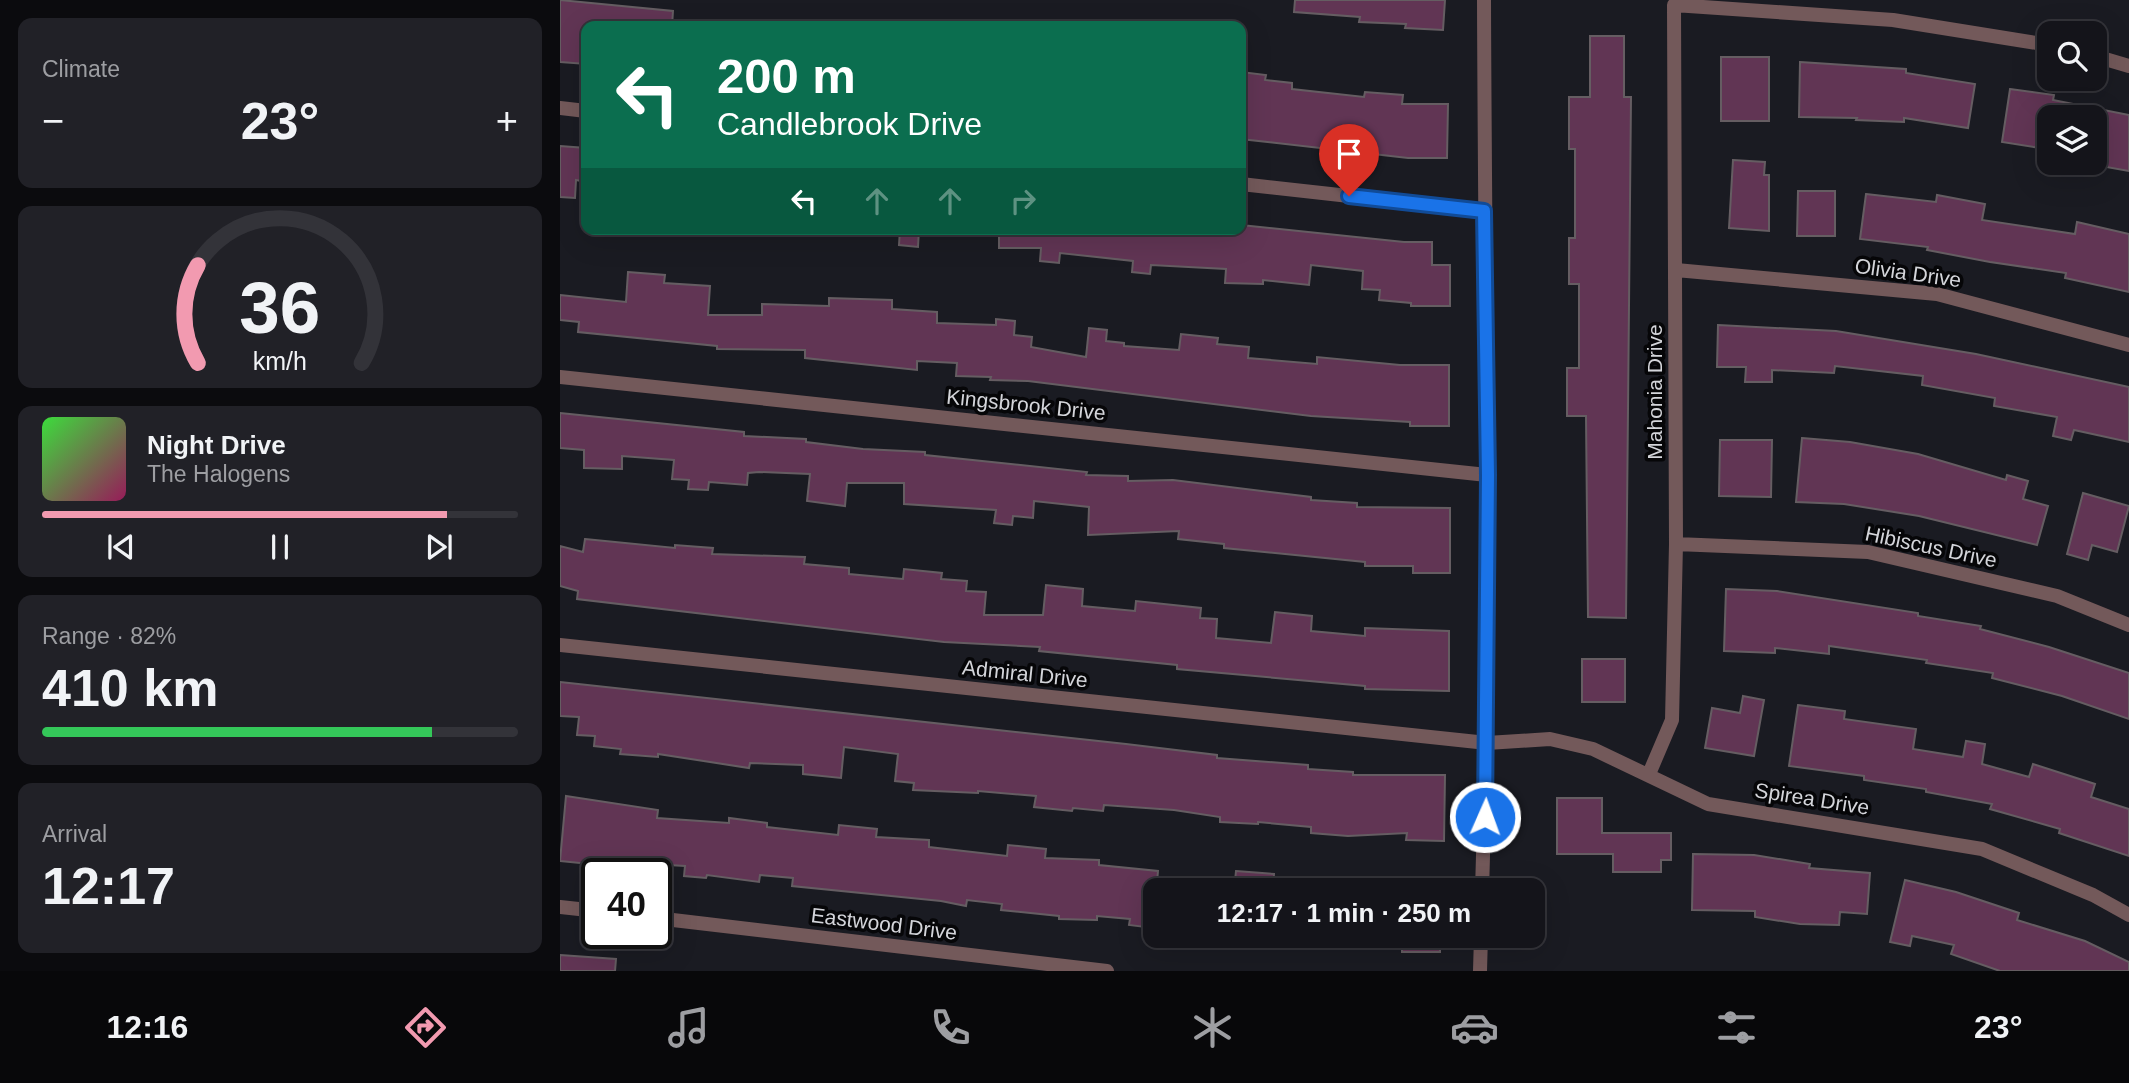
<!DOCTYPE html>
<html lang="en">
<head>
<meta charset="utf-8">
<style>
  :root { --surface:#14141a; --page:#212127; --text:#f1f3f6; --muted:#9d9ea2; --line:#333339; --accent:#f29ab0 }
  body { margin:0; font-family:Arial,sans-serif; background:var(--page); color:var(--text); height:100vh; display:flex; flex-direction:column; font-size:26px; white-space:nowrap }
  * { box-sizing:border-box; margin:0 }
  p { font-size:23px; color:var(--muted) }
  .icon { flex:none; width:38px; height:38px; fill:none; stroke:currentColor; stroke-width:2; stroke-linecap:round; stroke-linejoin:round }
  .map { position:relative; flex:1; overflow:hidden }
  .side { display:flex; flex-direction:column; gap:18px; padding:18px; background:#0b0b0e; width:560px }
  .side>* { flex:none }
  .hud { position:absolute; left:21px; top:21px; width:665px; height:214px; border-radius:14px; box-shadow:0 7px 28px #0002,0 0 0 2px var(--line); background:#0b6e4f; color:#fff; overflow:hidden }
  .buttons { position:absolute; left:1477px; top:21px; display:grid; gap:14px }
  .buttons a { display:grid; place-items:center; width:70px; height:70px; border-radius:14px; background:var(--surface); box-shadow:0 7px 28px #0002,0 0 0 2px var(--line); font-size:35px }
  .speed { position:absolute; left:21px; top:858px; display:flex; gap:14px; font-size:35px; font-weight:700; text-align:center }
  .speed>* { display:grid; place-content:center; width:91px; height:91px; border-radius:50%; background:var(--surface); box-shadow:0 7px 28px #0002,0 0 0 2px var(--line); line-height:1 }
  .speed .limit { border:4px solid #111; border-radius:10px; background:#fff; color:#111 }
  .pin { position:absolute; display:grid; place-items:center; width:60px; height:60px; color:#fff; margin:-72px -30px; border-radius:50% 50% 50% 0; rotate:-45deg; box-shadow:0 0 7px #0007 }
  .pin .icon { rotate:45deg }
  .me { position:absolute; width:77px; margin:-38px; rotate:2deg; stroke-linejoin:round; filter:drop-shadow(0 0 5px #0008) }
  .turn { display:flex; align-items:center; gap:24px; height:147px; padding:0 21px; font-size:32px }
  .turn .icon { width:91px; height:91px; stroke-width:2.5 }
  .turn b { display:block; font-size:49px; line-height:60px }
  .lanes { display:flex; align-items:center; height:66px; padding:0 21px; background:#0003; justify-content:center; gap:35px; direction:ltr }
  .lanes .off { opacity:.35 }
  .big { font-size:52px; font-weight:700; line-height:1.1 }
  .side .tile { flex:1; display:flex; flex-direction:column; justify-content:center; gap:10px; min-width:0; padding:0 24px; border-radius:14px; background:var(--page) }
  .side .dial { align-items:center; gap:0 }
  .dial svg { height:182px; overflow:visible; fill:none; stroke:var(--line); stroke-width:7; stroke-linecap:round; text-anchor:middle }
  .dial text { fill:var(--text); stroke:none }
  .song { display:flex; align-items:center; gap:21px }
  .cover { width:84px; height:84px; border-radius:10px; background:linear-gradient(135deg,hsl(120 70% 55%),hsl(330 70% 35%)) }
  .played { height:7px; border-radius:4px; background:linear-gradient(90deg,var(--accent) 85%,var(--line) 85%) }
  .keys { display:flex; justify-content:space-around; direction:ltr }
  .heat { display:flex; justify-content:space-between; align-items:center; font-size:38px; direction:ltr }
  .charge { height:10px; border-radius:5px; background:linear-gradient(90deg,#34c759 82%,var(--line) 0) }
  .trip { position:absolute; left:583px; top:878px; width:402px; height:70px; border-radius:14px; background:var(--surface); box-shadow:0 7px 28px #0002,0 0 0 2px var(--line); font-weight:700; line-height:70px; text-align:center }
  .dock { display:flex; height:112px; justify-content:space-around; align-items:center; background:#08080a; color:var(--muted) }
  .dock .icon { width:49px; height:49px }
  .dock .on { color:var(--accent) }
  .dock b { font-size:32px; color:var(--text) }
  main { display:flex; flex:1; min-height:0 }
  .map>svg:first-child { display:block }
  .building { fill:#613554; stroke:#655d62; stroke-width:2 }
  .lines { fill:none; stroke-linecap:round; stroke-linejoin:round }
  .minor { stroke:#73595a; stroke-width:14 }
  .tertiary { stroke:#73595a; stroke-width:14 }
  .route-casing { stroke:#114b97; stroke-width:18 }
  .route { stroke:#1a73e8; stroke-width:12 }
  .labels { text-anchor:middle; stroke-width:7; stroke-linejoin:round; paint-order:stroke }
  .street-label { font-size:21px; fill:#d4d5da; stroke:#060608 }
</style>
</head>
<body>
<main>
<section class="side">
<div class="tile"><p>Climate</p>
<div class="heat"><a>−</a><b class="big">23°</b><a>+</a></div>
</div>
<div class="tile dial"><svg viewBox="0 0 100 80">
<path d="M14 69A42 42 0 1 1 86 69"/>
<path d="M14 69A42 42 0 0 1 14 26" stroke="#f29ab0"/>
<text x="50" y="56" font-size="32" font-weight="700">36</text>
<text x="50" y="72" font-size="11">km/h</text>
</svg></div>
<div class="tile">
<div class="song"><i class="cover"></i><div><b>Night Drive</b><p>The Halogens</p></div></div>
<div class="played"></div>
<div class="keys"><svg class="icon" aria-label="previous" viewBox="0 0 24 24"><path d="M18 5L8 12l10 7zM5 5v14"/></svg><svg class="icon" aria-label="pause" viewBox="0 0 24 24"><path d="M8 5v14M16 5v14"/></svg><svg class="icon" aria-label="next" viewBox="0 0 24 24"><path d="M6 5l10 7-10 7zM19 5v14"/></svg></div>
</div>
<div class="tile"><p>Range · 82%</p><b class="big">410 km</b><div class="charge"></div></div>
<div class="tile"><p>Arrival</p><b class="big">12:17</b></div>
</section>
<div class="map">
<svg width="1569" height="971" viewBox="0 0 1569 971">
  <rect width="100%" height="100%" fill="#1a1b22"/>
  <path class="building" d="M0 0 113 11 112 26H26V64L0 62Z
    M735 0H885L883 30 845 28 846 24 799 22 800 17 734 12Z
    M1030 36H1064V97H1071L1066 618 1028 617 1026 416H1007V368H1019V284H1009V238H1015V149H1009V97H1030Z
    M1161 57H1209V121H1161Z
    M1240 62 1346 69V73L1415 84 1408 128 1344 118V122L1296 120 1297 118 1239 117Z
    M681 72 706 75 705 80 732 83V89L804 97 805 92 843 95 842 104H888L887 158H848L681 139Z
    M1450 89 1494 95 1493 100 1569 115V171L1535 165V117H1489L1486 149 1442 142Z
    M0 146 26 148V182L16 180 15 198 0 197Z
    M1173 160 1205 162 1204 175H1209V231L1169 228Z
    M1238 191H1275V236H1237Z
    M1306 194 1376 202 1377 195 1425 204 1422 220 1515 234 1517 222 1569 234V292L1505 278 1506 273 1430 262 1367 250 1368 247 1300 239Z
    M681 225 844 242H872V265H890V306H851V303L819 300 820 290 802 289 803 271 751 265 749 285 703 280V284L665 283 666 269 591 265 590 274 572 272 573 261 500 253 499 263 480 261 481 248H439V229H681Z
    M340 229H359L358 247 339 245Z
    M68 272 105 275 104 283 150 286 148 315H202V304L269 306V298L332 300V309L377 312V323L436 325V319L455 321 454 335 472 337 471 347 526 357 529 328 547 330 546 341 564 343V346L619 350 621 334 658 338 657 344 689 347 688 358 757 364V357L840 365H889V426H850V422L751 416 468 381 430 380 431 377 396 376 397 363 357 361V370L245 358V350L157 349V346L18 332 19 322 0 320V295L66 302Z
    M1158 325 1276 331 1416 354 1569 387V442L1514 430 1511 440 1493 436 1497 417 1434 406 1435 398 1362 385 1363 376 1275 366 1274 373 1212 370V382H1185L1186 367H1157Z
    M0 413 184 432V436L246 439V442L303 449 365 452V455L527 472 526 475 568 476V481L613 480 751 497V500L797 503V507L890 508V573H853V566H805V562L664 548V544L618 539 619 531 528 535 529 507 474 501 473 518 453 516 452 525 434 523 436 510 344 504V483H287L285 506 247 501 250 474 199 472 188 473 187 485 149 482 148 490 128 489 129 480 112 479 114 460 62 456V469L24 468V450L0 448Z
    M1242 438 1290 442 1358 454 1446 480 1447 475 1468 481 1463 499 1488 506 1477 545 1359 516 1284 504 1236 502Z
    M1160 440H1212L1211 497 1159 496Z
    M1523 493 1569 506 1557 552 1532 545 1528 560 1507 554Z
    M25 539 115 548V545L153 548 152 554 245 557 244 564 289 568V574L343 579 344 569 382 573 381 579 407 581 406 591 426 592 424 615H483L486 585 523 589 522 606 575 611 576 601 641 608 640 618 657 619 656 638 711 643 715 612 752 616 751 631 805 636V628L889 631V691L805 689V686L617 669V665L479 651 480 647 384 642 17 599 18 591 0 586V546L23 552Z
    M1166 589 1217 591 1358 613V616L1421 626 1420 629 1489 647 1569 673V719L1502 696 1432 678 1433 673 1366 663 1367 660 1269 646V654L1215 648V653L1164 651Z
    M1022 659H1065V702H1022Z
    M0 682 566 744 657 755V758L748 765V769L793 772V775H885L884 841 846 840 847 833 788 836 751 833V827L698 822V824L660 822V817L614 810 544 805 543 811 513 808 512 811 474 807 476 796 418 791V793L353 790 354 783 335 781 338 754 284 747 281 778 243 774V765L190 763 189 768 98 754V757L60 754 61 749 34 746 35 736 17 735 19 717 0 716Z
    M1183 696 1204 700 1194 756 1145 748 1152 708 1180 713Z
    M1238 705 1285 711 1284 719 1356 729 1353 749 1403 757 1406 741 1425 744 1422 764 1469 777 1473 764 1535 784 1531 797 1569 809V856L1499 833 1500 829 1430 809 1432 804 1366 792V789L1304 780V776L1229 766Z
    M6 796 98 810 97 818 169 823V818L207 823V827L278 835 279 825 317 829 316 837 369 840V847L447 856 448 845 486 849 485 858 539 860V865L598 871 593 928 569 925 570 919 537 916V920L499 919V916L441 910 442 904 407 900 406 906 381 901 232 886 233 878 200 875 199 882 147 875 146 878 124 876 125 866 91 864 90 870 0 861Z
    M997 798H1042V833H1111V860H1101V872H1053V854H997Z
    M1133 854 1194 855 1250 864 1249 868 1310 873 1307 914 1280 912 1279 925 1240 924 1195 917V911L1132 910Z
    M676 871 714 874 713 891H674Z
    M1345 880 1396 892 1459 913 1457 920 1525 941 1569 962V971H1440L1391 954 1394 945 1352 936 1350 946 1330 942Z
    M842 936H880V952H842Z
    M0 955 56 959 55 971H0Z"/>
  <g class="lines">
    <path class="minor" d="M1535 56 1569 66
      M0 108 26 111
      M681 184 924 211
      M1116 270 1377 294 1569 345
      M0 377 927 475
      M1116 544 1308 552 1497 596 1569 625
      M0 645 927 743 990 739 1033 749 1148 804 1422 849 1533 895 1569 915
      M1089 774 1112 720 1116 544 1114 5 1333 20 1489 45
      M0 907 37 911
      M96 918 547 971"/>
    <path class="tertiary" d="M922 891C931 594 925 297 924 0
      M920 971 921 936"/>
  </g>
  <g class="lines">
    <defs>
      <path id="route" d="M789 196 924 211 928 475 925 817"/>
    </defs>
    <use href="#route" class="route-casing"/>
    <use href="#route" class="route"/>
  </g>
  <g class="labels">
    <g class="street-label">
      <text transform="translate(1348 273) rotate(8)" y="7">Olivia Drive</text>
      <text transform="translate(1095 392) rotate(-90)" y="7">Mahonia Drive</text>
      <text transform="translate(466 405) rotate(6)" y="7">Kingsbrook Drive</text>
      <text transform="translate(1371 547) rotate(12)" y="7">Hibiscus Drive</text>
      <text transform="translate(465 674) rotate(6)" y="7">Admiral Drive</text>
      <text transform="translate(1252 799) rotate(9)" y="7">Spirea Drive</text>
      <text transform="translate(324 924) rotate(7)" y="7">Eastwood Drive</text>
    </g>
  </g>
</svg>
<div class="buttons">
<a><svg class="icon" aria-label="search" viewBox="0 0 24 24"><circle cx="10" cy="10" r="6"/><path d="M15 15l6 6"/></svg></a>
<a><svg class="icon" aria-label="layers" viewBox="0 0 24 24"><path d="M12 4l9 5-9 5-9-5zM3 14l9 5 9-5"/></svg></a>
</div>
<div class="speed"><div class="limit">40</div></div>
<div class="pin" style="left:789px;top:196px;background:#d93025"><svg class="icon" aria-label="arrive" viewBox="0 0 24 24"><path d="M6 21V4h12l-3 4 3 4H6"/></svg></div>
<svg class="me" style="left:925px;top:817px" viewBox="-20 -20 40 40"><circle r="17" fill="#1a73e8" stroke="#fff" stroke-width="3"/><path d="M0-11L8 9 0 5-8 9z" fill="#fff"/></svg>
<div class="trip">12:17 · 1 min · 250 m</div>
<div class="hud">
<div class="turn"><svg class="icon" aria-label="left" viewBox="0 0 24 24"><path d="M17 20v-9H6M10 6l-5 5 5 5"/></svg><div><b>200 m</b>Candlebrook Drive</div></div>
<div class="lanes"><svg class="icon" aria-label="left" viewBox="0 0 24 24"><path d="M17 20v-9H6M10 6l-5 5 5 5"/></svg><svg class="icon off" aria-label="ahead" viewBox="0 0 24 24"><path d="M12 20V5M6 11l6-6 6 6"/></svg><svg class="icon off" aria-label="ahead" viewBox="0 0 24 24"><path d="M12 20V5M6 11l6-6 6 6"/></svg><svg class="icon off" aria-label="right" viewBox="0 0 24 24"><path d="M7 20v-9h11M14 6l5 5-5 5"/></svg></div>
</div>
</div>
</main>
<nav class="dock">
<b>12:16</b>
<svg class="icon on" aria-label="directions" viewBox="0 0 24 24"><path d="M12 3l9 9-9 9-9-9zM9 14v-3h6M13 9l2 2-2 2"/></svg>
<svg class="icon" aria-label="music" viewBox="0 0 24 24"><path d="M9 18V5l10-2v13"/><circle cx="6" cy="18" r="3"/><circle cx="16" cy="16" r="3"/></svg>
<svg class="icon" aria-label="phone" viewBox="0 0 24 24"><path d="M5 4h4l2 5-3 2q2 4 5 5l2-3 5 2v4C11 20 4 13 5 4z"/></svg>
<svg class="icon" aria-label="climate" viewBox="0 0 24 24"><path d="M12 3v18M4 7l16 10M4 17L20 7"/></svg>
<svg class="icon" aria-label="car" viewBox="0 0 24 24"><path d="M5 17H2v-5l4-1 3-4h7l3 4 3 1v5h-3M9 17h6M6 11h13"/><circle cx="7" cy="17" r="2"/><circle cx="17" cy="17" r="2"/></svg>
<svg class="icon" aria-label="filters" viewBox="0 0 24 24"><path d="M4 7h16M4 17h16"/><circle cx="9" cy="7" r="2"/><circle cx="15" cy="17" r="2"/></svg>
<b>23°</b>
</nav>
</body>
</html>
